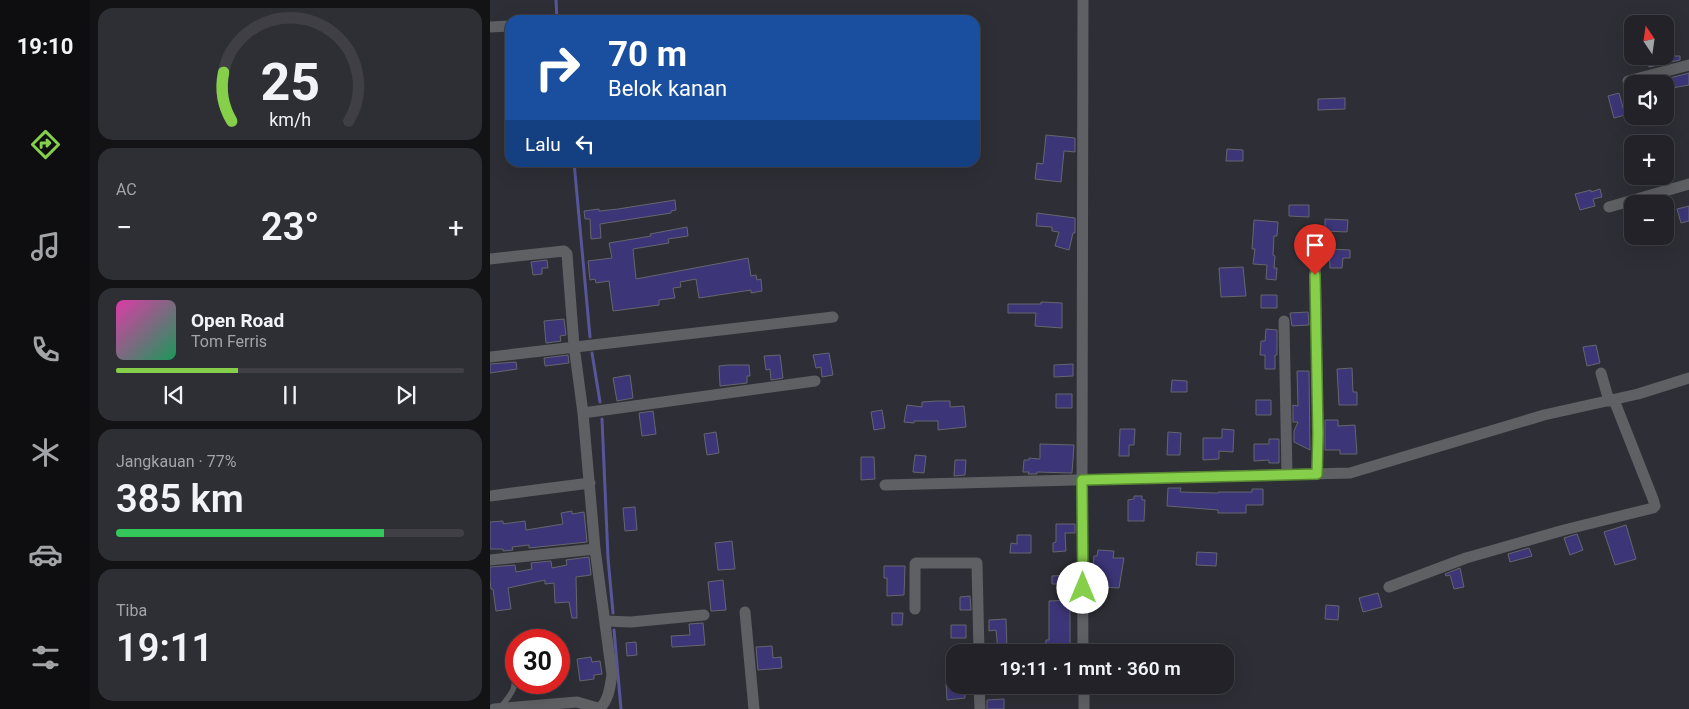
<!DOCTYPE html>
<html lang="id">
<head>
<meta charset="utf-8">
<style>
  :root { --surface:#222228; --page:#2e2f34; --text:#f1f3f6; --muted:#a2a4a8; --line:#3f3f45; --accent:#86cf4b }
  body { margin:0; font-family:Roboto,sans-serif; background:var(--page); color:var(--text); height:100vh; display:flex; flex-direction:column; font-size:19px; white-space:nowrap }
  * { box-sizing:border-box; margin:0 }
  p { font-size:16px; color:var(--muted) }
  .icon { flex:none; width:28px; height:28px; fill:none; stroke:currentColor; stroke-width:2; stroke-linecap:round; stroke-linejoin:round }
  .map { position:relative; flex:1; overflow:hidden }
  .details { display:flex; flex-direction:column; gap:8px; padding:8px; background:#131316; width:400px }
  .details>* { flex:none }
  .hud { position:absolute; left:15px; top:15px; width:475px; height:152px; border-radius:15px; box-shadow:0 5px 20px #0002,0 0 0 1px var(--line); background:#1a4fa0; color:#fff; overflow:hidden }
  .needle { width:32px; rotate:347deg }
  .controls { position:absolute; left:1134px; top:15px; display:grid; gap:10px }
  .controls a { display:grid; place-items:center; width:50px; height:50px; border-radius:10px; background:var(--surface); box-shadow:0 5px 20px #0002,0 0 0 1px var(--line); font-size:25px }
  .speed { position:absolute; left:15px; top:629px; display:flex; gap:10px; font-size:25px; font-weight:700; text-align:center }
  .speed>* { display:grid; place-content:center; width:65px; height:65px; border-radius:50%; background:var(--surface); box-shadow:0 5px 20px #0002,0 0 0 1px var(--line); line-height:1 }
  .speed .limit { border:8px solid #d22; background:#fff; color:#111 }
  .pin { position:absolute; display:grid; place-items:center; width:42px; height:42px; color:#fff; margin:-51px -21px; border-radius:50% 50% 50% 0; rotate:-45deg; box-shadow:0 0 5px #0007 }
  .pin .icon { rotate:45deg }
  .me { position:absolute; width:55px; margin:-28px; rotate:0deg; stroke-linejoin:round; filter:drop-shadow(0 0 4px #0008) }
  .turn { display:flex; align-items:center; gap:18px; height:105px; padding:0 20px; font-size:22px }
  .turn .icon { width:65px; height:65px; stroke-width:2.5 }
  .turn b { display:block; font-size:35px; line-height:42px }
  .then { display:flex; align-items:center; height:48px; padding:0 20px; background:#0003; gap:10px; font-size:19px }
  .big { font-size:38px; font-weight:600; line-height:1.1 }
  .details .card { flex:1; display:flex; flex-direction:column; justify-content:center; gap:8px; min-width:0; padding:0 18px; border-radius:15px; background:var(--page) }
  .details .dial { align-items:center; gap:0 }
  .dial svg { height:130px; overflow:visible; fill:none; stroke:var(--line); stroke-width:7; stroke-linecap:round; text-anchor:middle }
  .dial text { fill:var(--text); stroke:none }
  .song { display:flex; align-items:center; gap:15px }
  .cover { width:60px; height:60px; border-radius:8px; background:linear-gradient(135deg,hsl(320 70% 55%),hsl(150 70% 35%)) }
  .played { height:5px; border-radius:2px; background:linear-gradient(90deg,var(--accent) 35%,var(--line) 35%) }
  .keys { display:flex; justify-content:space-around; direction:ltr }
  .heat { display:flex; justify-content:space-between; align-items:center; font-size:28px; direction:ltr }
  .charge { height:8px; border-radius:4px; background:linear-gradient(90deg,#34c759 77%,var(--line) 0) }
  .trip { position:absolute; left:456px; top:644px; width:288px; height:50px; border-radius:15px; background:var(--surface); box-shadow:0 5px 20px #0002,0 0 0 1px var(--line); font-weight:600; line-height:50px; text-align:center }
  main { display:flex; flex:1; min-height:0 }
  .tabs { display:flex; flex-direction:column; width:90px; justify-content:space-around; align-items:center; background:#0e0e10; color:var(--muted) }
  .tabs .icon { width:35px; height:35px }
  .tabs .current { color:var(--accent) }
  .tabs b { font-size:22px; color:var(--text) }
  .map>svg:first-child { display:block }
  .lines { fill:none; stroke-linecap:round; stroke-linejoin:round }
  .stream { stroke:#58559a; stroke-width:3 }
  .building { fill:#3c3678; stroke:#65656e }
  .lane { stroke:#5f6064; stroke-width:5.5 }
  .street { stroke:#5f6064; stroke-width:11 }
  .route-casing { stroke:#578731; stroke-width:12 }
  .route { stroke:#86cf4b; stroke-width:9 }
</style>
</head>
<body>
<main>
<nav class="tabs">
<b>19:10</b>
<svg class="icon current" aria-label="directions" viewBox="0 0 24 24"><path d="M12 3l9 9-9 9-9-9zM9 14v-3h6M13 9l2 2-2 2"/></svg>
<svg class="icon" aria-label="music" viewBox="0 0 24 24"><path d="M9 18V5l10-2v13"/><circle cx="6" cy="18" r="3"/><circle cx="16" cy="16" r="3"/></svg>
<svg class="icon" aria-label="phone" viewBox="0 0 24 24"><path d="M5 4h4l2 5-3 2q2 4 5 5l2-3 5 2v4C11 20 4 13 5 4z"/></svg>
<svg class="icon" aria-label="climate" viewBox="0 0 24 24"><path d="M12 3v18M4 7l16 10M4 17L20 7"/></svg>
<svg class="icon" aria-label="car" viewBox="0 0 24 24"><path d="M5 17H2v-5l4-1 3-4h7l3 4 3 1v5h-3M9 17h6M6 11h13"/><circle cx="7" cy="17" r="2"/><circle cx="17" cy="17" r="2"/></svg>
<svg class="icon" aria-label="filters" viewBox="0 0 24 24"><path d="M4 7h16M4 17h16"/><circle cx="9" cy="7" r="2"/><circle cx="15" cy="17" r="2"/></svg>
</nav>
<section class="details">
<div class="card dial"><svg viewBox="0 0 100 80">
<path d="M14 69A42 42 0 1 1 86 69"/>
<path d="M14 69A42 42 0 0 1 9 39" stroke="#86cf4b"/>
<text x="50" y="56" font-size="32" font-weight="700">25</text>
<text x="50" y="72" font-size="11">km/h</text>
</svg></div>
<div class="card"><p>AC</p>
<div class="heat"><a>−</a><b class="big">23°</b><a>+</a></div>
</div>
<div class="card">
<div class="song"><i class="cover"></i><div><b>Open Road</b><p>Tom Ferris</p></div></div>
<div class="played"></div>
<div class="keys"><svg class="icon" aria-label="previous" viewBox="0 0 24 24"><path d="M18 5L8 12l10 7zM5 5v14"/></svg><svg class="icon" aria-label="pause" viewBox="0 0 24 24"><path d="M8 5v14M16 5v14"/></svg><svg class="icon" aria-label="next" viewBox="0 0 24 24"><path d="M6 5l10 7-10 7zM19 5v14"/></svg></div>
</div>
<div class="card"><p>Jangkauan · 77%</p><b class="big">385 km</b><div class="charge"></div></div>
<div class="card"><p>Tiba</p><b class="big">19:11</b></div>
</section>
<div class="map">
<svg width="1199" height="709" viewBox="0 0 1199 709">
  <rect width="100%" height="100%" fill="#2e2e36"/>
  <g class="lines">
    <path class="stream" d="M66 0 67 20
      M84 162 100 337
      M102 353 110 402
      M112 419 118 558 123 613
      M124 630 131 709"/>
  </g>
  <path class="building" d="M1157 56H1190V60L1159 67Z
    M1199 73V85L1182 88 1180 78Z
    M1129 93 1135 115 1124 118 1118 96Z
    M855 98V109L828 110V99Z
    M556 135 585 138V152L574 151 571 182 545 179 547 163 553 164Z
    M737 149 753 150V161H736Z
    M1110 189 1112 197 1103 199 1105 206 1090 210 1085 194 1101 190V192Z
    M185 200 186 210 181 211V213L110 224 111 238 101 239 100 219H95L94 211 109 209V211L128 209Z
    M799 205H819V217L799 216Z
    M1199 206V221L1191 223 1187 209Z
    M547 213 585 218V233H583L579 250 565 246 569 232 562 231V227L546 226Z
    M835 219 858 220 857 232 835 231Z
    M764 220 788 222 787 236H784L783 255 785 256 784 268H787L786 280 776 279 777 265 763 264 765 249H762Z
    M197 227 198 236 178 239 179 243 143 249 146 279 258 258 261 276 266 275 267 280 271 279 272 291 261 293V290L209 298 206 279 190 282 191 287 183 288 185 298 169 300V305L123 311 119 281 106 283 105 279 100 280 98 261 122 258 119 243 161 236 160 234Z
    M839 249 860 250V258H853L852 268H840Z
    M57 260 58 268H52V274L43 275 41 262Z
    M753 267 756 296 731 297 729 268Z
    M771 295H787V308H771Z
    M551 302 572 303V328L545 326 546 313H518V304H551Z
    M818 312 819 325 802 326 800 313Z
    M74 319 76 335 70 336 71 341 56 343 54 321Z
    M776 329 787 330V355H785V369H775V355H770L771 341H775Z
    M1106 345 1110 363 1097 366 1093 347Z
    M339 353 343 375 332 377 331 367 326 368 323 355Z
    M78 355 79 363 55 366 54 358Z
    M290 355 293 378 281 380 280 369 276 370 274 356Z
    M26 362 27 369 0 373V364Z
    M583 364V376L564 377V365Z
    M238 365H259L260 376H257V383L230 386 229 366Z
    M862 368 863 392H867V405H849L847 369Z
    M807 371H819L820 450 804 442V431L808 422H803V405L808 406Z
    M140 375 143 398 127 401 123 378Z
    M682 380 697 381V392H681Z
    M566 394H582V408H566Z
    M766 400H781V415H766Z
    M447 401H460V407L474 406 476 427 448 430V421H424V423L414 422 417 405 432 407V402Z
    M392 410 395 428 384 430 381 412Z
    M163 411 166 434 152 436 149 413Z
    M835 420H848V426L865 425 867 454H850V450H835Z
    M630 429H645L644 445H639V456H629Z
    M732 429 744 430 743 452 729 451V459L713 460V438H732Z
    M226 432 229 453 217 455 214 434Z
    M678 432 691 433 690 455H677Z
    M779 439H789V463H779V460L764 461V444H779Z
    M550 444 584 445 582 473 547 472V474H538L539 472H533L534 460H539V458L550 459Z
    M425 455 436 456 434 473 423 472Z
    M371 457H384L385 479 371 480Z
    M465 460H476L475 475 464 476Z
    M678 488H691L690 492 728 493V492H762V489H773V505H756V513H728V510L677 506Z
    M644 496H652V500H655L654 521H638V500L644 499Z
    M145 507 147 530 135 531 133 508Z
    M82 511V514L94 512 97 542 39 548V545L22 547 23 550 13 551V549H0V522L13 521V524L35 521 36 530 73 524 71 513Z
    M566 524H585V533H575L576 551 563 552V543L566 542Z
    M1136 525 1146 559 1125 565 1114 532Z
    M1087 534 1093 550 1080 555 1074 538Z
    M527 535H541V553H520L521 543 527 544Z
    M242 541 245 569 228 570 225 543Z
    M1039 548 1042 556 1020 562 1018 554Z
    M608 550 624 551 623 558H634L629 588 611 587V584L605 583 606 570H603L604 556H607Z
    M707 552 727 553 726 566 706 565Z
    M99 557 101 575 86 577 87 618H82L79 602 65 603 64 583 55 584V580L18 588 21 609 6 611 3 589H1L0 580V567L25 565 26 572 42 569 41 563 61 561 62 568 77 565 76 560Z
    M394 566H415L414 595 397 596V578H394Z
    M970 568 974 587 964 589 960 575 956 576 955 574Z
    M578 575 579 584H562V576Z
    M233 580 236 610 221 611 218 582Z
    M888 593 892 607 873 612 869 598Z
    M480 596 481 610H470V597Z
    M580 600V652H555L556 640H559V601Z
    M836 605 849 606 848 620 835 619Z
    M402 613H413L412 625H402Z
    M516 619 517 649 508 650 506 630 499 631V620Z
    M213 623 215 645 182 647 181 636 200 635 199 624Z
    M461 625H476V638H461Z
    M146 642 147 655 137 656 136 643Z
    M282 646 283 658 291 657 292 668 268 670 266 647Z
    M101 657 102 662 110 661 112 674 104 675V679L90 681 87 659Z
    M456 684 474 685 475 698 457 700Z
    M514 699V709H497V700Z"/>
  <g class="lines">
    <path class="lane" d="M10 708C24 690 26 691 24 667"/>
    <path class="street" d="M593 0 592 480 593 652
      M0 27 20 26
      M1138 81 1199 65
      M1119 207 1199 184
      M825 255 828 434 827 474
      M0 259 74 251 77 254 84 346 93 413 105 549 122 675C120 686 119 700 110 708
      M794 321 797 475
      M0 357 343 317
      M1111 373 1119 401
      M93 413 325 381
      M395 485 860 473 1054 415 1148 394 1199 378
      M0 496 100 483
      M0 560 105 549
      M899 587 976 558 1074 530 1163 508 1165 506 1163 499 1124 400
      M425 609V564L426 563H487L489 652
      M255 612 264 709
      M116 621 141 622 214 615
      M489 685 490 709
      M594 685V709
      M4 709 87 702 111 709"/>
  </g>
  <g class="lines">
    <defs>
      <path id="route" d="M593 588 592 480 827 474 828 434 825 275"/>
    </defs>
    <use href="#route" class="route-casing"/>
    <use href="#route" class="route"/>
  </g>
</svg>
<div class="controls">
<a><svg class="needle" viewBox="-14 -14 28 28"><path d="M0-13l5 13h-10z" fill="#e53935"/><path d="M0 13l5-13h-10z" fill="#a2a4a8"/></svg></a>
<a><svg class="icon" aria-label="sound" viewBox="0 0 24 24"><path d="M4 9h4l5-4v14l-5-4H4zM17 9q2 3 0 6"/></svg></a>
<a>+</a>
<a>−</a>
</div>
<div class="speed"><div class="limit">30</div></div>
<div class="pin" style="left:825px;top:275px;background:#d93025"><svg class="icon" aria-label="arrive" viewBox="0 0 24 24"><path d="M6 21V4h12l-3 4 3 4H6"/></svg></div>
<svg class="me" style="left:593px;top:588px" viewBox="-20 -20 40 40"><circle r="19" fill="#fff"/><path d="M0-13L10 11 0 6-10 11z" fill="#86cf4b"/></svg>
<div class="trip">19:11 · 1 mnt · 360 m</div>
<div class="hud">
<div class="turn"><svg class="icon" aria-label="right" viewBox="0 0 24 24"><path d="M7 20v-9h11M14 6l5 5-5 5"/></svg><div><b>70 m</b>Belok kanan</div></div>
<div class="then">Lalu<svg class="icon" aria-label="left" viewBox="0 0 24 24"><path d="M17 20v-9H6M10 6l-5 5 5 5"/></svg></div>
</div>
</div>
</main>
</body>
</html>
